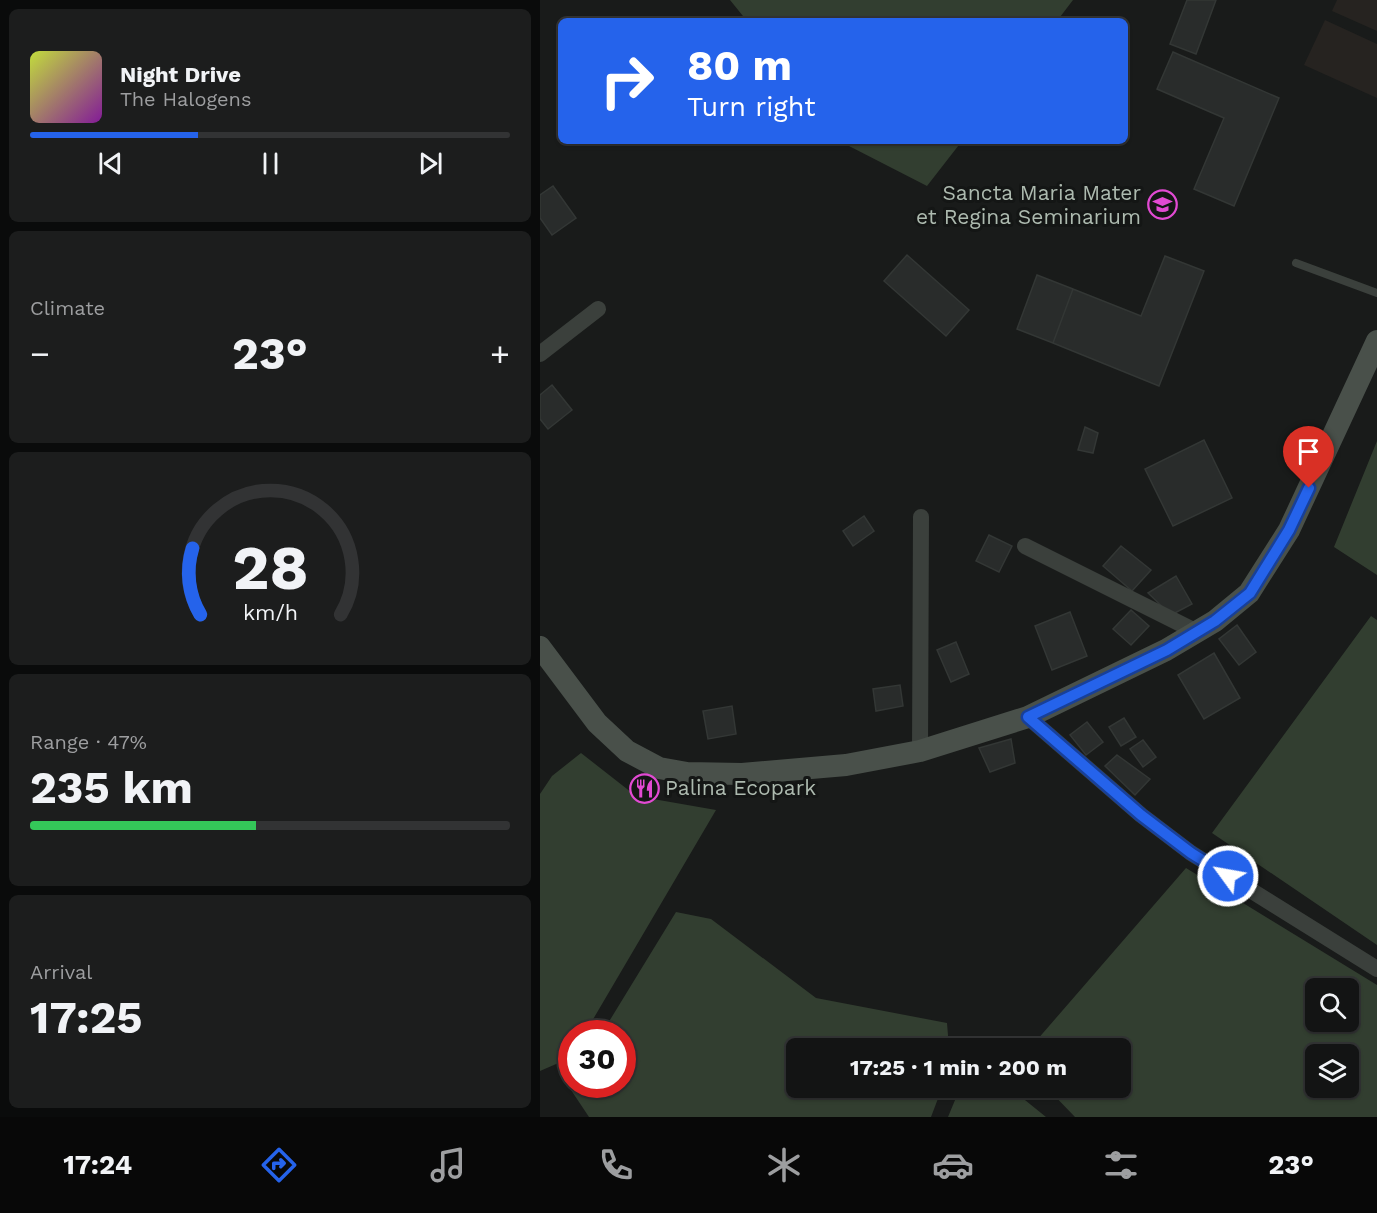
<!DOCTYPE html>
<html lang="en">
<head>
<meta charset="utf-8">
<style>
  :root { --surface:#131414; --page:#1c1d1d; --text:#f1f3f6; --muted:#9d9ea0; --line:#323334; --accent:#2563eb }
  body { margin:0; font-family:"Work Sans",sans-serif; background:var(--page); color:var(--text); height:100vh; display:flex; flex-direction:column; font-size:22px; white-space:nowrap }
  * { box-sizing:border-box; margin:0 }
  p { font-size:20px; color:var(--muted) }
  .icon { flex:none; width:33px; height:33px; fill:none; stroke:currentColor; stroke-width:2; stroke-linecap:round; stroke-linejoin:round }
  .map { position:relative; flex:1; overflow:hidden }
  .details { display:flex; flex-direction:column; gap:9px; padding:9px; background:#0a0b0b; width:540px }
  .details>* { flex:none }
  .banner { position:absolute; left:18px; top:18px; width:570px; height:126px; border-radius:9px; box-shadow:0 2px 4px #0004,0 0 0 2px var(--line); background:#2563eb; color:#fff; overflow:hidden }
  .buttons { position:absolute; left:765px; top:978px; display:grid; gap:12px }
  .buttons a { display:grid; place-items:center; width:54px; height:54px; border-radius:9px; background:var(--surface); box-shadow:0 2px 4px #0004,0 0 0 2px var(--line); font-size:30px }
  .speed { position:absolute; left:18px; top:1020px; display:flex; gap:12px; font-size:30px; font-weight:700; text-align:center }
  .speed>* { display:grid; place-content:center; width:78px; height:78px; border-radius:50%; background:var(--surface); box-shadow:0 2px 4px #0004,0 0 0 2px var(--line); line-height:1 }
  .speed .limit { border:9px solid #d22; background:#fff; color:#111 }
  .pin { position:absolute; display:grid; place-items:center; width:51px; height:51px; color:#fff; margin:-62px -26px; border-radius:50% 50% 50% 0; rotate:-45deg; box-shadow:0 0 6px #0007 }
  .pin .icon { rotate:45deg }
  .me { position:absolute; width:66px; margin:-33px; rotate:302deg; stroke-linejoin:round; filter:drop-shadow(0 0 4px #0008) }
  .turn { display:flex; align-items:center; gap:21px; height:126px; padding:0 30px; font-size:27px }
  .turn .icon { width:78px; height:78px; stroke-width:2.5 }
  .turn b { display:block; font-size:42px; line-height:51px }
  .big { font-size:45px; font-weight:700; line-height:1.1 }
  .details .card { flex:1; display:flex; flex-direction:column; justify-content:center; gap:9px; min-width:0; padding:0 21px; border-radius:9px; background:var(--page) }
  .details .dial { align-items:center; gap:0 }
  .dial svg { height:156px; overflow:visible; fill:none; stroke:var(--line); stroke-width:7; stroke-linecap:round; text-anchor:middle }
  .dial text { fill:var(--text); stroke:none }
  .song { display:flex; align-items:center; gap:18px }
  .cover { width:72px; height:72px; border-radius:9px; background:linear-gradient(135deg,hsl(70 70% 55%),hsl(290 70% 35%)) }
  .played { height:6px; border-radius:3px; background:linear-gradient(90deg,var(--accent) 35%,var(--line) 35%) }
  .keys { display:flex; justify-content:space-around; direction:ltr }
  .heat { display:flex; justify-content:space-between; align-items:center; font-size:33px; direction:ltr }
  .charge { height:9px; border-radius:4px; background:linear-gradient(90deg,#34c759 47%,var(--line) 0) }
  .trip { position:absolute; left:246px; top:1038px; width:345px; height:60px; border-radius:9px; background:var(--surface); box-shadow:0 2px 4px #0004,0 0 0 2px var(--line); font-weight:700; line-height:60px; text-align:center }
  .menu { display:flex; height:96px; justify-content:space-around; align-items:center; background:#080808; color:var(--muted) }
  .menu .icon { width:42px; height:42px }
  .menu .current { color:var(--accent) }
  .menu b { font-size:27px; color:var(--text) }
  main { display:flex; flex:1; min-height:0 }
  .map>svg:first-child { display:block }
  .green { fill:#262320 }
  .water { fill:#323e30; fill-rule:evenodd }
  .building { fill:#292c2b; stroke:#333735; stroke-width:1.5 }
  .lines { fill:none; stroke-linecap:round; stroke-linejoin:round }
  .lane { stroke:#3b403c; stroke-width:8 }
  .street { stroke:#3b403c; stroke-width:16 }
  .secondary { stroke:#49504a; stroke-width:22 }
  .route-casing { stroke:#184099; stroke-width:15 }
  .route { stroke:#2563eb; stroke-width:10 }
  .labels { text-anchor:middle; stroke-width:6; stroke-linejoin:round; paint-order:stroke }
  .poi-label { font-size:21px; fill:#adbaaf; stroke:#141615; text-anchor:end }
</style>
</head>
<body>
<main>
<section class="details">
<div class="card">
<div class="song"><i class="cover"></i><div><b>Night Drive</b><p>The Halogens</p></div></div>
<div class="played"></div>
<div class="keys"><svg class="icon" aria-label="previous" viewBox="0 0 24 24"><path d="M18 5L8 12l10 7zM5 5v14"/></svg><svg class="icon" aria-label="pause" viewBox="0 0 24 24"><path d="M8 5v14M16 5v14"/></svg><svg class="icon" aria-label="next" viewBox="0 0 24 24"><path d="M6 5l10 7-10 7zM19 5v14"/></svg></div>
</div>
<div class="card"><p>Climate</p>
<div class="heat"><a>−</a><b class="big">23°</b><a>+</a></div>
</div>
<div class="card dial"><svg viewBox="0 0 100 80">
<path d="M14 69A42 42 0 1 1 86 69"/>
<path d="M14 69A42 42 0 0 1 10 35" stroke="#2563eb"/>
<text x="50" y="56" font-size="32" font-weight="700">28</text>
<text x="50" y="72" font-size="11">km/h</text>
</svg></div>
<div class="card"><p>Range · 47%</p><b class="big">235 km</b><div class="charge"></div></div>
<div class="card"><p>Arrival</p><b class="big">17:25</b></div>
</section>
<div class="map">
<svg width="837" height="1117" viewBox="0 0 837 1117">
  <rect width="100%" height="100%" fill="#191b1a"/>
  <path class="green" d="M797 0H837V31L792 11Z
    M785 20 837 44V98L764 65Z"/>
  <path class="water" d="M190 0H533L517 21H207Z
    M304 141H422L387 186 309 146Z
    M837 441V575L794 547Z
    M831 616 837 620V945L672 833Z
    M41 753 96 796 176 810 45 1033 32 1034V1056L30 1058 0 1071V794L12 776Z
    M646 868 837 985V1117H535L507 1088H580V1048H490ZM808 988V1022H776V988ZM808 1054V1088H776V1054Z
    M136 912 171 919 276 998 407 1023 409 1048H256V1088H402L391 1117H49L29 1087 31 1083 32 1084H82V1034L62 1033Z
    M420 1088H470L506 1117H408Z"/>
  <path class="building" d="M647 0H676L656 54 630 44Z
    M633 52 739 98 694 206 654 189 684 118 617 89Z
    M13 186 36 218 12 235 0 218V195Z
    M367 255 429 310 406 336 344 281Z
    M625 256 664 271 619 386 513 343 533 289 601 316Z
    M497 275 533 289 513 343 477 329Z
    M12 385 32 410 8 429 0 419V395Z
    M545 427 558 433 553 453 538 450Z
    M664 440 692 498 633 526 605 469Z
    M324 516 334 531 313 546 303 531Z
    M449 535 472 546 459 572 436 561Z
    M581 546 611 570 592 591 563 566Z
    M636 576 652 604 631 615 608 593Z
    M591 610 609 626 591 645 573 629Z
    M530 612 547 656 512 670 495 626Z
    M697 625 716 652 699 665 679 639Z
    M416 642 429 674 411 682 397 650Z
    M674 653 700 698 664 719 638 675Z
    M360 685 363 706 336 711 333 689Z
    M192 706 196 734 168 739 163 711Z
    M584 718 596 737 581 746 569 727Z
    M547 722 563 742 546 755 530 735Z
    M471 739 475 763 450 772 439 748Z
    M603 740 616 757 603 767 590 749Z
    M577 755 610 779 595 795 565 766Z"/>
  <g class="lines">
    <path class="lane" d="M756 263 837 293"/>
    <path class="street" d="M0 354 58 309
      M485 546 657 632
      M488 717 601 815 651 853 837 969
      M380 751 381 517"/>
    <path class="secondary" d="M0 647 57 723 87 751 119 768 147 773 202 774 306 765 380 751 488 717 626 650 675 621 709 593 749 530 837 341"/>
  </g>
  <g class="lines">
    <defs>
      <path id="route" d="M688 876 651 853 601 815 488 717 627 650 675 621 710 593 749 530 769 488"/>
    </defs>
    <use href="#route" class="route-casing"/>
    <use href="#route" class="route"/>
  </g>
  <defs>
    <symbol id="university-ring" viewBox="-11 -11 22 22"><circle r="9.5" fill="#141615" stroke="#e24ad3" stroke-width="1.5"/><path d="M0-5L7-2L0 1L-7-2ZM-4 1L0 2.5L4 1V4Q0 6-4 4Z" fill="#e24ad3"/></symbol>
    <symbol id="restaurant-ring" viewBox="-11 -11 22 22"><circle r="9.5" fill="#141615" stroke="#e24ad3" stroke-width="1.5"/><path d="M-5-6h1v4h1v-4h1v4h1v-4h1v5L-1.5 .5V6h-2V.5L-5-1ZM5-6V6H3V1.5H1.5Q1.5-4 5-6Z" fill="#e24ad3"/></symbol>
  </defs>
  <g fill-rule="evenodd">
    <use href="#university-ring" x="606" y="188" width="33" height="33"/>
    <use href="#restaurant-ring" x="88" y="772" width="33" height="33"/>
  </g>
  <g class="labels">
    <g class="poi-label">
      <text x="601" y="200">Sancta Maria Mater<tspan x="601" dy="24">et Regina Seminarium</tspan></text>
      <text x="125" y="795" text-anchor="start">Palina Ecopark</text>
    </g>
  </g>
</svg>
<div class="buttons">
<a><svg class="icon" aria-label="search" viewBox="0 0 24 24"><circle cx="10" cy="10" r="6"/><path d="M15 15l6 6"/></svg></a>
<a><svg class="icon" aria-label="layers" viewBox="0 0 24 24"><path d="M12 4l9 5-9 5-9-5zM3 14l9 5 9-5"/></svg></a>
</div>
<div class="speed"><div class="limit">30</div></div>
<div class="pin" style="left:769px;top:488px;background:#d93025"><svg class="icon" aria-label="arrive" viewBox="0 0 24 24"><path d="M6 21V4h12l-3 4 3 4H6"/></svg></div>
<svg class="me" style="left:688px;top:876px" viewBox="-20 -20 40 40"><circle r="17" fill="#2563eb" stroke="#fff" stroke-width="3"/><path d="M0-11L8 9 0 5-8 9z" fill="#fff"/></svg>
<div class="trip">17:25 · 1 min · 200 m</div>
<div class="banner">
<div class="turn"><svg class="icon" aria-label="right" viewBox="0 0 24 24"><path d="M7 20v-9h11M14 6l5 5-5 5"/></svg><div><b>80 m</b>Turn right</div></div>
</div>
</div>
</main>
<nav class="menu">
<b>17:24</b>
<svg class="icon current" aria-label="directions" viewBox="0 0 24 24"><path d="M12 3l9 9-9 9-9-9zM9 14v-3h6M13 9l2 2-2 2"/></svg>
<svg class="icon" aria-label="music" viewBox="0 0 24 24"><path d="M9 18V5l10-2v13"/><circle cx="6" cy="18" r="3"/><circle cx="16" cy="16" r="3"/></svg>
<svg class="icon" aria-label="phone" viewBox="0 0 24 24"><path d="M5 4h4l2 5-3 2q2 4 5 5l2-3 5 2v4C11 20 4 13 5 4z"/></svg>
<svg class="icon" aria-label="climate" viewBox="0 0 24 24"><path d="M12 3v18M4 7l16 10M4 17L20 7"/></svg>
<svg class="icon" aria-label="car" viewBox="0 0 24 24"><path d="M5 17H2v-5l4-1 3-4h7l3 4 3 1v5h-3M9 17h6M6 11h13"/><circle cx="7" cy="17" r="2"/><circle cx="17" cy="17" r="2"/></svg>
<svg class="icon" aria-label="filters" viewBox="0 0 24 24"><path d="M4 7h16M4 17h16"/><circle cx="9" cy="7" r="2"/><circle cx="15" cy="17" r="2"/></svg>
<b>23°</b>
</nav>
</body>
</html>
